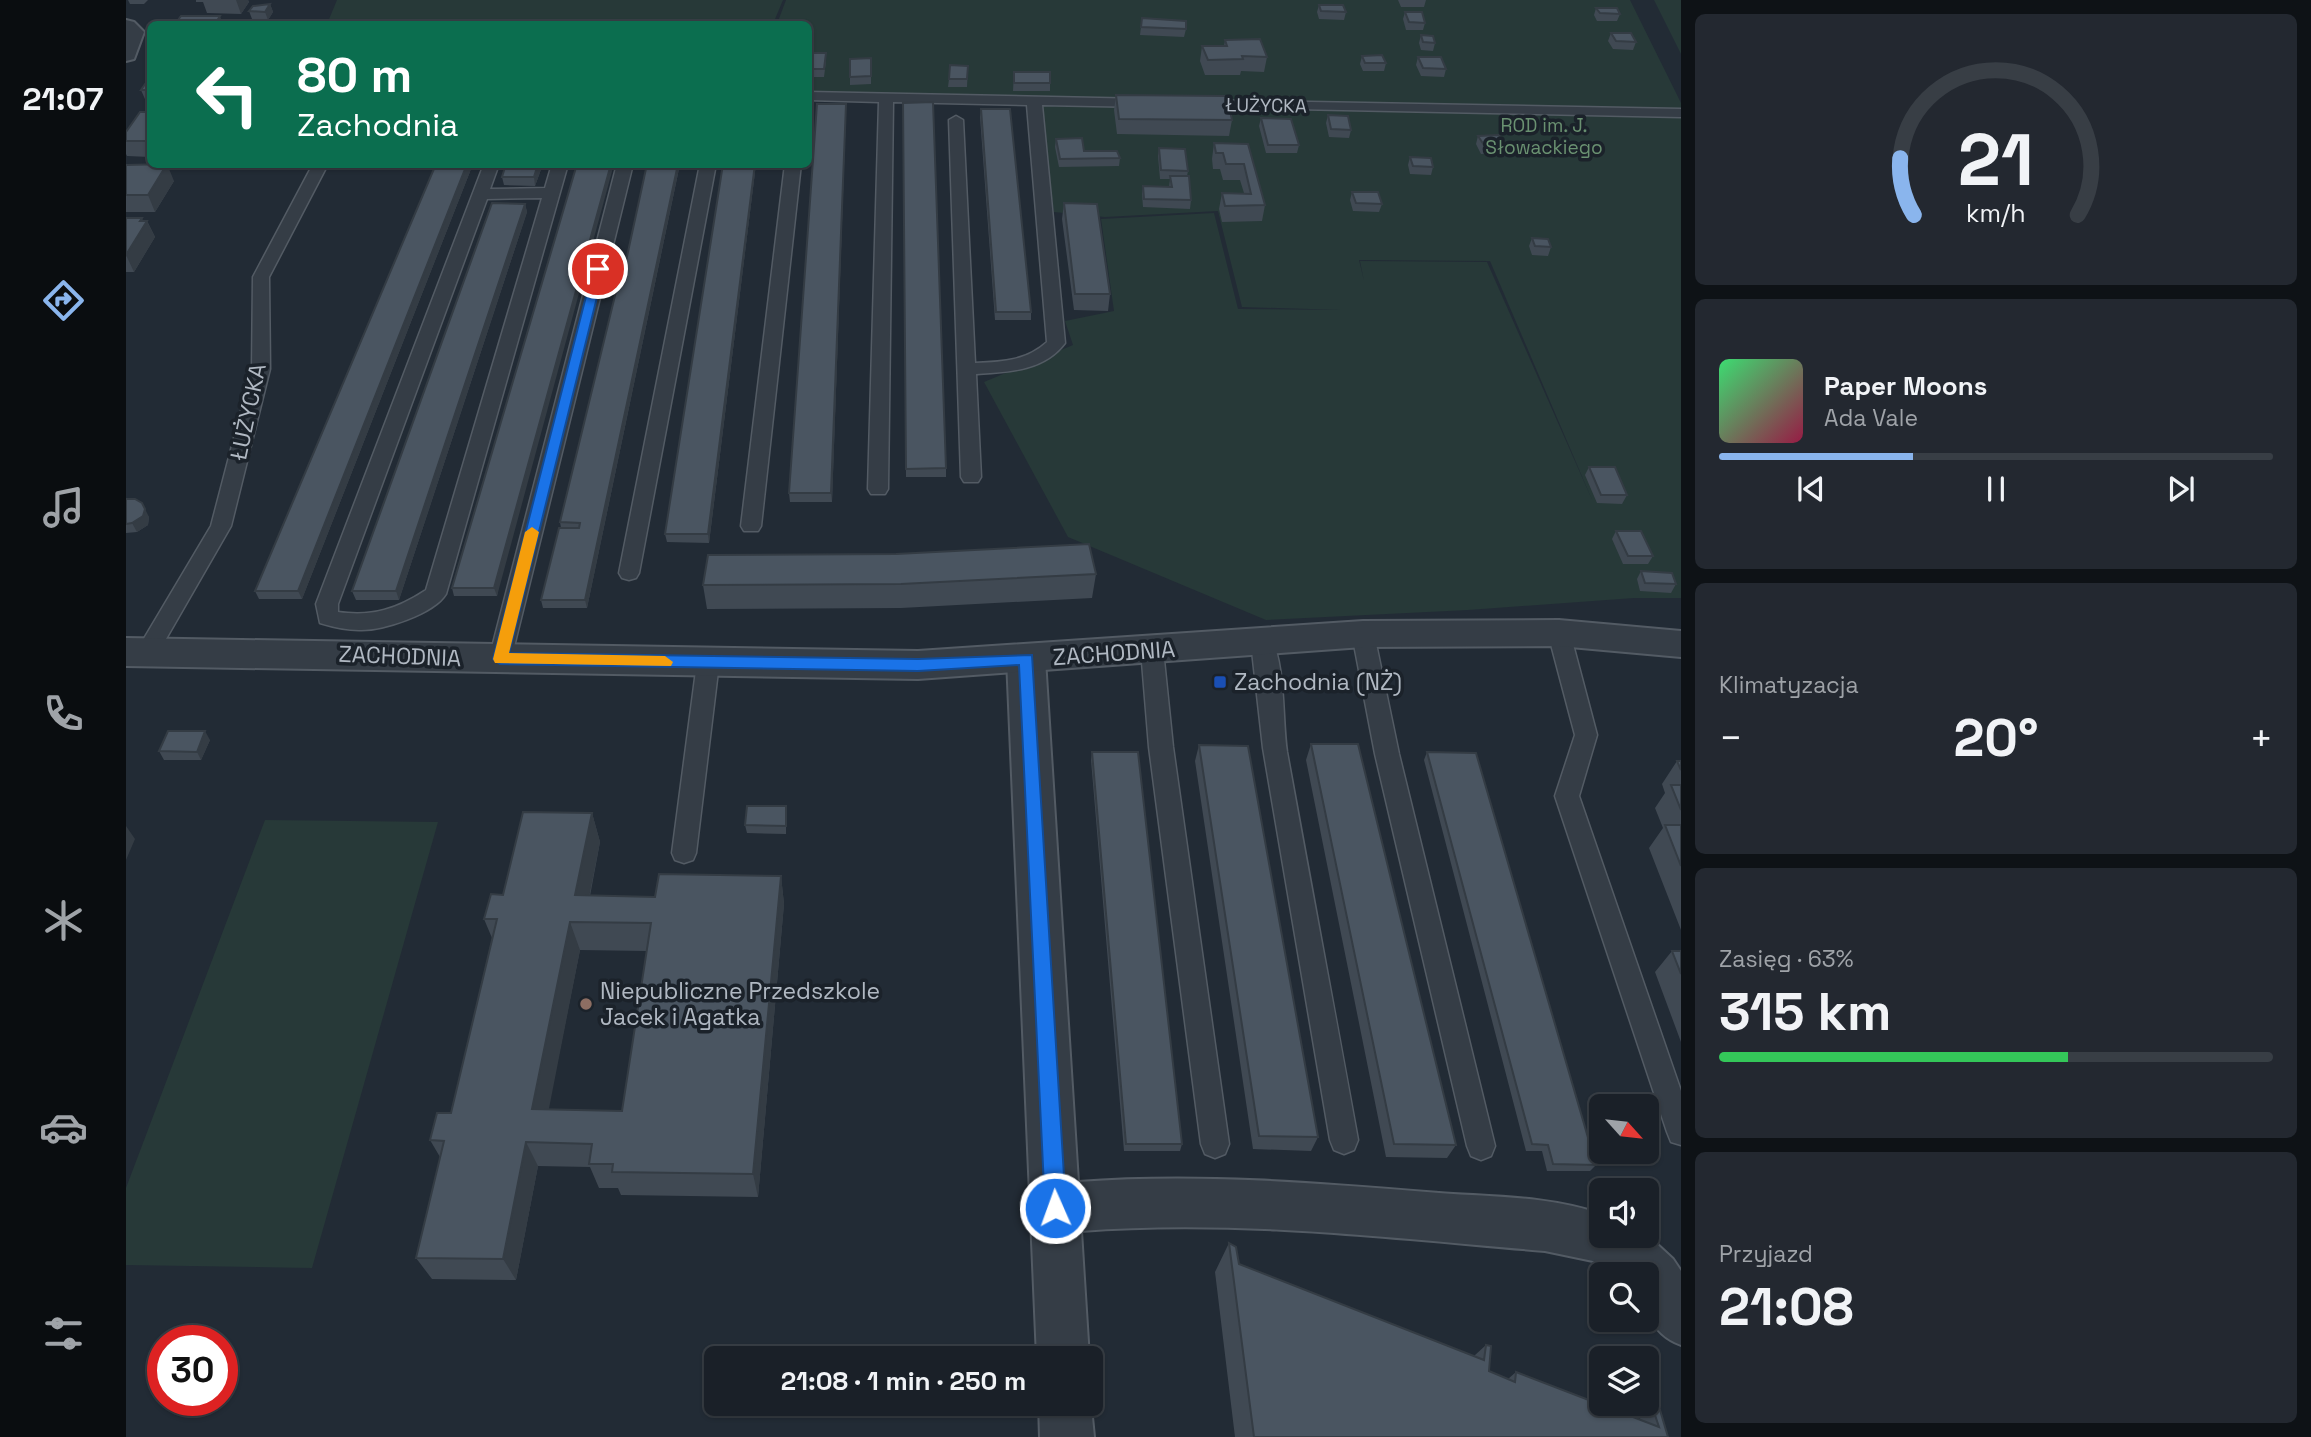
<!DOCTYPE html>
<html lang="pl">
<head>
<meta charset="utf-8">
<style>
  :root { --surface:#1a2028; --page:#232830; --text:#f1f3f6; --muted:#9fa3a8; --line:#383e45; --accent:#8ab5ed }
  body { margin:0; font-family:"Space Grotesk",sans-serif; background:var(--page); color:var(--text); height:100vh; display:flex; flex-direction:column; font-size:26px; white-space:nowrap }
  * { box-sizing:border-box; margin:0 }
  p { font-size:23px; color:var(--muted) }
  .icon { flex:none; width:38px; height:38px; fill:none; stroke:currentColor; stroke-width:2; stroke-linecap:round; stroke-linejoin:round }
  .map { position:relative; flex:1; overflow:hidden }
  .panel { display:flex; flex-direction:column; gap:14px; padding:14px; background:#0e1216; width:630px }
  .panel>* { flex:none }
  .top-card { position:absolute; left:21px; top:21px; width:665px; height:147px; border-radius:10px; box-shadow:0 2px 5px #0004,0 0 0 2px var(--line); background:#0b6e4f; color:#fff; overflow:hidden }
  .needle { width:46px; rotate:117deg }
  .tools { position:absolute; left:1463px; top:1094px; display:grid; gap:14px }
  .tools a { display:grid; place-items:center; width:70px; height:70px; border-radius:10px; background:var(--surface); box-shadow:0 2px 5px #0004,0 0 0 2px var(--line); font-size:35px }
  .speed { position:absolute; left:21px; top:1325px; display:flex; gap:14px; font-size:35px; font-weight:700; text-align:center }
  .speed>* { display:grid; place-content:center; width:91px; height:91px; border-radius:50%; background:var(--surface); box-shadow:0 2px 5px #0004,0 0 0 2px var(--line); line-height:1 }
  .speed .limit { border:10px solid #d22; background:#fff; color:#111 }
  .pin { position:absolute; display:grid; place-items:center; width:60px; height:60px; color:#fff; margin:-30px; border:4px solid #fff; border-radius:50%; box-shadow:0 2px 7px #0007 }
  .me { position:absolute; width:77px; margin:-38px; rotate:358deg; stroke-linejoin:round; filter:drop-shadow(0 0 5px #0008) }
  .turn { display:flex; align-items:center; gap:24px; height:147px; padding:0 35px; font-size:32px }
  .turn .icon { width:91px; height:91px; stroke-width:2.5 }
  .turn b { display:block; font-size:49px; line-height:60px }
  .big { font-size:52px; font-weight:700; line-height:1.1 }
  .panel .widget { flex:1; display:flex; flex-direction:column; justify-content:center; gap:10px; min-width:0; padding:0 24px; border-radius:10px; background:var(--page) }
  .panel .dial { align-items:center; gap:0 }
  .dial svg { height:182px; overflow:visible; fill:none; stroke:var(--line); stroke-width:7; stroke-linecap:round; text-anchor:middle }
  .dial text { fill:var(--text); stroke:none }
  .song { display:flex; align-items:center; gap:21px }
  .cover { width:84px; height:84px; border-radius:10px; background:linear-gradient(135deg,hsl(140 70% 55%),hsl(340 70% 35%)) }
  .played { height:7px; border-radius:4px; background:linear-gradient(90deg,var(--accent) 35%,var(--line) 35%) }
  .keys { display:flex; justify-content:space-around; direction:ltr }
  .heat { display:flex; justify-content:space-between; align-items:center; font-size:38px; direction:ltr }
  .charge { height:10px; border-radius:5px; background:linear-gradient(90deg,#34c759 63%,var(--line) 0) }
  .trip { position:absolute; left:578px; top:1346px; width:399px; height:70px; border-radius:10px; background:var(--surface); box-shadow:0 2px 5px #0004,0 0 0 2px var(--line); font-weight:700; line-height:70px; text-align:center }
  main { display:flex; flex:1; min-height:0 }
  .dock { display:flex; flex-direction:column; width:126px; justify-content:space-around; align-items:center; background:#0a0d10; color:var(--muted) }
  .dock .icon { width:49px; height:49px }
  .dock .selected { color:var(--accent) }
  .dock b { font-size:32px; color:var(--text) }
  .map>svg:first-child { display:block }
  .green { fill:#273938; fill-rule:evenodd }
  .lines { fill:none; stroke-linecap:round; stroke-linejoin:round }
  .service-casing { stroke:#535b64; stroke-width:3 }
  .minor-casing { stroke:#535b64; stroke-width:4 }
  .tertiary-casing { stroke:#535b64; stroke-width:4 }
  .service { fill:#353d46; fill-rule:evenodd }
  .minor { fill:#353d46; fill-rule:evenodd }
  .tertiary { fill:#353d46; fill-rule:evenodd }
  .wall { fill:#404953; fill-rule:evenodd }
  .shaded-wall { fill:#343c44 }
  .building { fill:#4a5561; stroke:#343c44; stroke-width:2; fill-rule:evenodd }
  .route { fill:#1a73e8; stroke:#114b97; stroke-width:2 }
  .slow { fill:#f59e0b }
  .transit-dot { fill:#1a4fb4; stroke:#1b222a; stroke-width:2.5 }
  .education-dot { fill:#8d6e63; stroke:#1b222a; stroke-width:2.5 }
  .labels { text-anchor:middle; stroke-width:7; stroke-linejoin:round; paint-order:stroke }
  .far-street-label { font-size:19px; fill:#b0b8c2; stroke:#1b222a }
  .far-park-label { font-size:19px; fill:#6a9171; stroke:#1b222a }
  .street-label { font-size:23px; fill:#b0b8c2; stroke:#1b222a }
  .poi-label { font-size:23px; fill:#b0b8c2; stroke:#1b222a; text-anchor:start }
</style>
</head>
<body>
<main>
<nav class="dock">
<b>21:07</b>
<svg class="icon selected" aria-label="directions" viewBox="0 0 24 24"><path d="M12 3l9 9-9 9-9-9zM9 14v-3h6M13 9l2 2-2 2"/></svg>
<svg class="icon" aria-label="music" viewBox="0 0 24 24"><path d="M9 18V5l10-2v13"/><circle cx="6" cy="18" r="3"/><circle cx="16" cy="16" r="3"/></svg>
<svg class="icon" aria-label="phone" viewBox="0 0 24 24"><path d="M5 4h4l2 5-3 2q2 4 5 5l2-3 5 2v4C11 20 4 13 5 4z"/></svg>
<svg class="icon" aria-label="climate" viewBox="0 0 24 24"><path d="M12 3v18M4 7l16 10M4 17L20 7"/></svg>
<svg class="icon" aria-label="car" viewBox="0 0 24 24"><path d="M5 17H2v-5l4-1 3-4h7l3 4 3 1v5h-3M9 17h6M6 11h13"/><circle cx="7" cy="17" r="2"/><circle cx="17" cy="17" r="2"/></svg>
<svg class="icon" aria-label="filters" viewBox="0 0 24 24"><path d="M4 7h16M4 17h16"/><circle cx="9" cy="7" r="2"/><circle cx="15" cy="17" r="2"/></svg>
</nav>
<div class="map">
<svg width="1555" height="1437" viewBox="0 0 1555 1437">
  <rect width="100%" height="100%" fill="#222b35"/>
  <path class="green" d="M211 0H657L647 24H201Z
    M660 0H1504L1555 103V598H1508L1342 610 1140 620 942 537 858 382 947 345 939 321 988 311 975 219 1088 213 1112 309 1216 310 1116 307 1092 211 979 217 928 212 910 98 683 94 682 24H651ZM1233 260 1364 261 1467 502 1361 262 1234 261 1238 281Z
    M1528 0H1555V54Z
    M139 820 312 822 186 1268 0 1265V1188Z"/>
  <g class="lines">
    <defs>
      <path id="service" d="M682 92 1020 99 1027 103 1020 107 916 105 939 343C918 371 882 372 850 374L855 477 852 482H838L835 477 823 120 830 116 837 120 849 363C876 362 900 361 921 342L901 105 767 102 762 489 759 494H745L742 489 753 102 682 100Z
        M1072 100 1555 109V117L1067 107 1065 104 1067 101Z
        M187 164H202L143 277 144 369 105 526 29 658 21 660 13 658 10 652 85 526 126 369 127 277Z
        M358 164H373L364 189 419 188 426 164H442L320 594C308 614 256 631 233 630 221 630 207 627 194 623L190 604ZM416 198 300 590C271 609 247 617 212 612V604L361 199Z
        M491 164H507L385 659 382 665 374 667 366 665 363 659Z
        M574 164H590L513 573 510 578 503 580 496 578 493 573Z
        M659 164H675L635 526 632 531H618L615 526Z
        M1433 625 1441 627 1444 633 1471 735 1453 796 1555 1091V1145L1545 1142 1541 1132 1429 796 1449 735 1422 633 1425 627Z
        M1237 626 1245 628 1248 634 1273 754 1369 1146 1365 1156 1355 1160 1345 1156 1341 1146 1249 754 1226 634 1229 628Z
        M1136 634 1144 636C1160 665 1156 718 1161 752 1184 881 1209 1011 1232 1140L1228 1150 1218 1154 1208 1150 1204 1140 1137 748 1125 642 1128 636Z
        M1026 642 1034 644 1037 650 1047 747 1103 1144 1099 1154 1089 1158 1079 1154 1075 1144 1023 747 1015 650 1018 644Z
        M582 655 590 657 593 663 570 853 567 860 558 863 549 860 546 853 571 663 574 657Z"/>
      <path id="minor" d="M0 20 8 22 18 32 8 59 0 61Z
        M900 645 913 649 919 659 952 1182C1073 1173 1192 1183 1313 1193 1366 1197 1424 1196 1475 1214V1236L1521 1235 1547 1259 1555 1271V1345C1520 1331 1521 1308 1521 1274H1489L1467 1261 1419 1251C1265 1238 1110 1219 955 1231L963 1358H911L881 659 887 649Z
        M964 1397 968 1437H914L913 1404H964Z"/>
      <path id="tertiary" d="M1433 620 1555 631V657L1433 646 1237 647 792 679 0 666V638L792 651 1237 621Z"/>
    </defs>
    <use href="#service" class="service-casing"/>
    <use href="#minor" class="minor-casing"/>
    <use href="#tertiary" class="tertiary-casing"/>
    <use href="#service" class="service"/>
    <use href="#minor" class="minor"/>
    <use href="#tertiary" class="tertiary"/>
  </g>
  <path class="wall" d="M2 0H22L18 4H4Z
    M70 0H122L123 2 115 14 81 13 77 2H70Z
    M1272 0H1300L1298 7H1275Z
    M144 4 147 12 142 20 126 19 123 11Z
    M1193 5 1220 12 1218 20 1193 19 1191 12Z
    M1470 8 1494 14 1491 21H1471L1468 15Z
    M1279 12 1299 23 1297 30H1280L1277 19Z
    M1016 18 1060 29 1058 37 1014 35Z
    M1485 33 1510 42 1507 50 1487 49 1482 41Z
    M1295 35 1309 43 1307 51 1295 50 1293 43Z
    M1099 40 1141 57 1138 72 1115 71 1114 75H1079L1074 61 1076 46H1098Z
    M682 53 700 61 698 77H682Z
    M1236 56 1260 63 1258 71H1237L1234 64Z
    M1292 57 1320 69 1318 77 1295 76 1290 65Z
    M745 58V84L724 85V59Z
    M842 66 841 87H822L823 79Z
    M888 72 924 83V91H887Z
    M24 77V106H22L15 90Z
    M990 95 1106 120 1103 136 991 134 988 110Z
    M777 103 820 468V477H780Z
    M855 109 905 312V320H869L854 117Z
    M24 112V157L1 156 0 154V132Z
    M720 112 706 502H664L663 493Z
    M1202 115 1225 130 1223 138 1203 137 1200 123Z
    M1135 118 1173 145 1171 153H1140L1133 126Z
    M1352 136 1379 145 1376 153 1355 154 1350 144Z
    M930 139 958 151 994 158 993 166 933 167 929 147Z
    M1088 143 1122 144 1139 205 1136 221 1096 222 1093 209 1096 193H1118L1114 180H1097L1094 169H1087L1086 159Z
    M1033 148 1062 171 1061 176 1065 200 1064 209 1017 207 1016 194 1017 186 1043 187 1044 179H1034L1032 156Z
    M1284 157 1307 167 1305 175 1284 174 1282 165Z
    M310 164H347L176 599H133L129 591Z
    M380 164H417L409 186 378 185 376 177Z
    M451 164 371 596H328L326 588Z
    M521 164H554L461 608H417L415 600 435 528 434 522 497 275Z
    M597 164H630L583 543 541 542 539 534Z
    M0 165 48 181 29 212H0Z
    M1226 192 1256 204 1253 212 1227 211 1224 200Z
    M938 203 984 294 982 311 948 310 936 219Z
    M399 204 401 212 273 600H230L226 591Z
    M0 218 21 221 29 237 8 272H0Z
    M1406 238 1425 247 1422 256 1406 255 1403 246Z
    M1463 467 1501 495 1496 504 1471 503 1459 475Z
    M0 499 23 517 22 525 11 532 0 533Z
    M1490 531 1527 556 1522 564H1497L1486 539Z
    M1515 571 1550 584 1545 593 1514 591 1511 579Z
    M970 574 966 598 775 608 581 609 577 585Z
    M84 740 75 760H38L33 751Z
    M1185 744 1330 1145 1321 1158 1260 1157 1180 760Z
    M1073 745 1192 1137 1185 1151 1127 1149 1069 761Z
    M966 752 1056 1144 1054 1151H998L965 760Z
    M1301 752 1470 1165 1464 1171H1421L1416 1151H1400L1298 760Z
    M1551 761H1555V930L1523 848 1537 828 1529 808 1539 793 1536 784Z
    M660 806V834L621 833 619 825Z
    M466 813 474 842 464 896 529 897 655 876 658 904 632 1197 495 1195 492 1188H473L464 1167 412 1166 390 1280 306 1279 290 1258 314 1157 304 1140 325 1113 366 938 358 919 377 895ZM454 950 521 951 496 1111 422 1109Z
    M1546 951H1555V1042L1529 972Z
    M1103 1243 1113 1264 1348 1356 1360 1345 1363 1371 1382 1379 1390 1372 1513 1419 1527 1409 1542 1437H1109L1089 1272Z"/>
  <path class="shaded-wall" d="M110 0H122L123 2 115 14Z
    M144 4 147 12 142 20 139 12Z
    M94 16 97 24H89Z
    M720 104V112L706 502 705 493Z
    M41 164 48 181 29 212 22 195Z
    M341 164H347L176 599 172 591Z
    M412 164H417L409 186 408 177Z
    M485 164H488L371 596 368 588Z
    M552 164H554L461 608 459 600Z
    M629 164H630L583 543 582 534Z
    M399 204 401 212 273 600 270 591Z
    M16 218 19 225 21 221 29 237 8 272 0 255Z
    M19 509 23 517 22 525 11 532 6 523Z
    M79 731 84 740 75 760 71 752Z
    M466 813 474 842 458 923 449 895Z
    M0 826 9 839 0 860Z
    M655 876 658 904 632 1197 627 1174Z
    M444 922 454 950 418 1134 406 1109Z
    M400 1142 412 1166 390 1280 377 1259Z"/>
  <path class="building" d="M144 4 139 12 123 11 127 6Z
    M1193 5H1217L1220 12 1195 11Z
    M1470 8H1491L1494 14 1474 13Z
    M1279 12H1296L1299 23 1283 22Z
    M55 16H94L89 24H49Z
    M1016 18 1060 21V29L1015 27Z
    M1485 33H1505L1510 42 1490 41Z
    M1295 35 1307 36 1309 43 1297 42Z
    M1134 39 1141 57 1116 56 1117 59 1082 60 1076 46H1101L1099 40Z
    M682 53H700L698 69H682Z
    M1256 55 1260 63H1239L1236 56Z
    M1292 57H1315L1320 69 1297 68Z
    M745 58V76L724 77V59Z
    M824 65 842 66 841 79H823Z
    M888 72H924V83H888Z
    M24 77V90H15Z
    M990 95 1101 96 1106 120 993 119Z
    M807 102 820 468 780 469 777 103Z
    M691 104H720L705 493H663Z
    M855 109H884L905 312H870Z
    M14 112H24V141H0V132Z
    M1202 115 1222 116 1225 130 1205 129Z
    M1135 118 1165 119 1173 145H1142Z
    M1373 135 1379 145H1358L1352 136Z
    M956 138 958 151H991L994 158 934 159 930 139Z
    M1088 143 1122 144 1139 205 1099 206 1096 193 1125 194 1118 164H1100L1097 153H1090Z
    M1033 148 1059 149 1062 171 1035 170Z
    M1284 157 1305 158 1307 167 1287 166Z
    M41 164 22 195H0V165Z
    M310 164H341L172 591H129Z
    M380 164H412L408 177H376Z
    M451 164H485L368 588H326Z
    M521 164H552L459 600H415L433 528H453L454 523 434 522 494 275H497Z
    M597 164H629L582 534H539Z
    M1044 176H1063L1065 200 1018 199 1017 186 1046 187Z
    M1226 192H1252L1256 204 1230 203Z
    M366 203 399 204 270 591H226Z
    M938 203 971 204 984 294H949Z
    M0 218H16L14 221H21L0 255Z
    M1406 238 1422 239 1425 247 1409 246Z
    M1463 467H1489L1501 495H1475Z
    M0 499H9L16 503 19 509 17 516 6 523 0 524Z
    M1490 531H1515L1527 556H1502Z
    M963 544 970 574 775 584 577 585 582 555 770 554Z
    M1515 571 1546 573 1550 584 1519 583Z
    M42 731H79L71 752 33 751Z
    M1185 744H1232L1330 1145 1268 1144Z
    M1073 745 1122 746 1192 1137 1133 1136Z
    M966 752H1012L1056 1144H1000Z
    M1301 752 1350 753 1470 1165 1427 1164 1422 1145 1406 1144Z
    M1551 761H1555V770Z
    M1545 785H1555V810Z
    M621 806H660V826L619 825Z
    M397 812 466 813 449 895 529 897 533 874 655 876 627 1174 486 1172 487 1164H463L466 1144 400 1142 377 1259 290 1258 318 1141 304 1140 311 1113H325L371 919H358L365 894 377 895ZM444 922 525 923 496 1111 406 1109Z
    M1539 825H1555V866Z
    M1546 951H1555V974Z
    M1103 1243 1110 1247 1113 1264 1358 1360 1360 1345 1365 1346 1363 1371 1389 1382 1390 1372 1533 1427 1527 1409 1534 1410 1542 1437H1128Z"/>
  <path class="route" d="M472 265 478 269 383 653 792 659 906 655 940 1208 937 1216 929 1218 922 1216 919 1208 893 665 792 671 374 664 367 659 467 269Z"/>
  <path class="slow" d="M406 527 413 532 383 653 539 656 547 662 545 666 369 663 367 659 399 532Z"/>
  <rect class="transit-dot" x="1087" y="675" width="14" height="14" rx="3.5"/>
  <circle class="education-dot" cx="460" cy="1004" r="7"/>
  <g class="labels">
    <g class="far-street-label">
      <text transform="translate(1140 105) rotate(1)" y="7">ŁUŻYCKA</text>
    </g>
    <g class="far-park-label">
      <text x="1418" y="132">ROD im. J.<tspan x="1418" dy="22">Słowackiego</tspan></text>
    </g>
    <g class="street-label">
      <text transform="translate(122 412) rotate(-78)" y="8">ŁUŻYCKA</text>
      <text transform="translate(988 653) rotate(-4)" y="8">ZACHODNIA</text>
      <text transform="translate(274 656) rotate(2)" y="8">ZACHODNIA</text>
    </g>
    <g class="poi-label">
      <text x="1108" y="690">Zachodnia (NŻ)</text>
      <text x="474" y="999">Niepubliczne Przedszkole<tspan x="474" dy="26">Jacek i Agatka</tspan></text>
    </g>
  </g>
</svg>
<div class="tools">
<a><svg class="needle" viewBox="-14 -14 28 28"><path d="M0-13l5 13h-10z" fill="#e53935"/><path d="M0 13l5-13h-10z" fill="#9fa3a8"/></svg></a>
<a><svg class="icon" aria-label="sound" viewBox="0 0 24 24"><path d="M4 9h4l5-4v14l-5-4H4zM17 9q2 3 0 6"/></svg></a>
<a><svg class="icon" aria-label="search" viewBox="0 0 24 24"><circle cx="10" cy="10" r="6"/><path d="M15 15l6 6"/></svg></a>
<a><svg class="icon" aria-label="layers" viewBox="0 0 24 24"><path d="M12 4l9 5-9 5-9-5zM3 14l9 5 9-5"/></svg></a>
</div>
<div class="speed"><div class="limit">30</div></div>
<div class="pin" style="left:472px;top:269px;background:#d93025"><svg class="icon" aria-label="arrive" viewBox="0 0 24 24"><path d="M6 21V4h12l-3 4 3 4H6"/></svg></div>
<svg class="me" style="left:929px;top:1208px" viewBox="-20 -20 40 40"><circle r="17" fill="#1a73e8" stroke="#fff" stroke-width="3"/><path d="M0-11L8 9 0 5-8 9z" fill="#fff"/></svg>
<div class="trip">21:08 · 1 min · 250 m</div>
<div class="top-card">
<div class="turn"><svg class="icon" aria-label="left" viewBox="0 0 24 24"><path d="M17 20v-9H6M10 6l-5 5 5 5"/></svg><div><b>80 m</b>Zachodnia</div></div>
</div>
</div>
<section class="panel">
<div class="widget dial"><svg viewBox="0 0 100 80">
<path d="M14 69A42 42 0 1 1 86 69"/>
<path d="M14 69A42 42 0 0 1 8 44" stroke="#8ab5ed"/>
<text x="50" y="56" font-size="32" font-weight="700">21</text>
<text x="50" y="72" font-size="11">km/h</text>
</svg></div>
<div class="widget">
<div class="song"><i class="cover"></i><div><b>Paper Moons</b><p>Ada Vale</p></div></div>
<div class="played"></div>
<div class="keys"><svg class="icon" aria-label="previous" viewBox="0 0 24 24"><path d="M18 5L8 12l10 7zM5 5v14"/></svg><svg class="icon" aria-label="pause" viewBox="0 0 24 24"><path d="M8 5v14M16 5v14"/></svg><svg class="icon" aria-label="next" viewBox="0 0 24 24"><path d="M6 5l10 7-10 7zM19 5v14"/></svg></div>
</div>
<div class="widget"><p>Klimatyzacja</p>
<div class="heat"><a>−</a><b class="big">20°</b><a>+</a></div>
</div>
<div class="widget"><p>Zasięg · 63%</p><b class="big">315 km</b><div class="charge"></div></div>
<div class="widget"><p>Przyjazd</p><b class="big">21:08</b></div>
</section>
</main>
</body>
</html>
